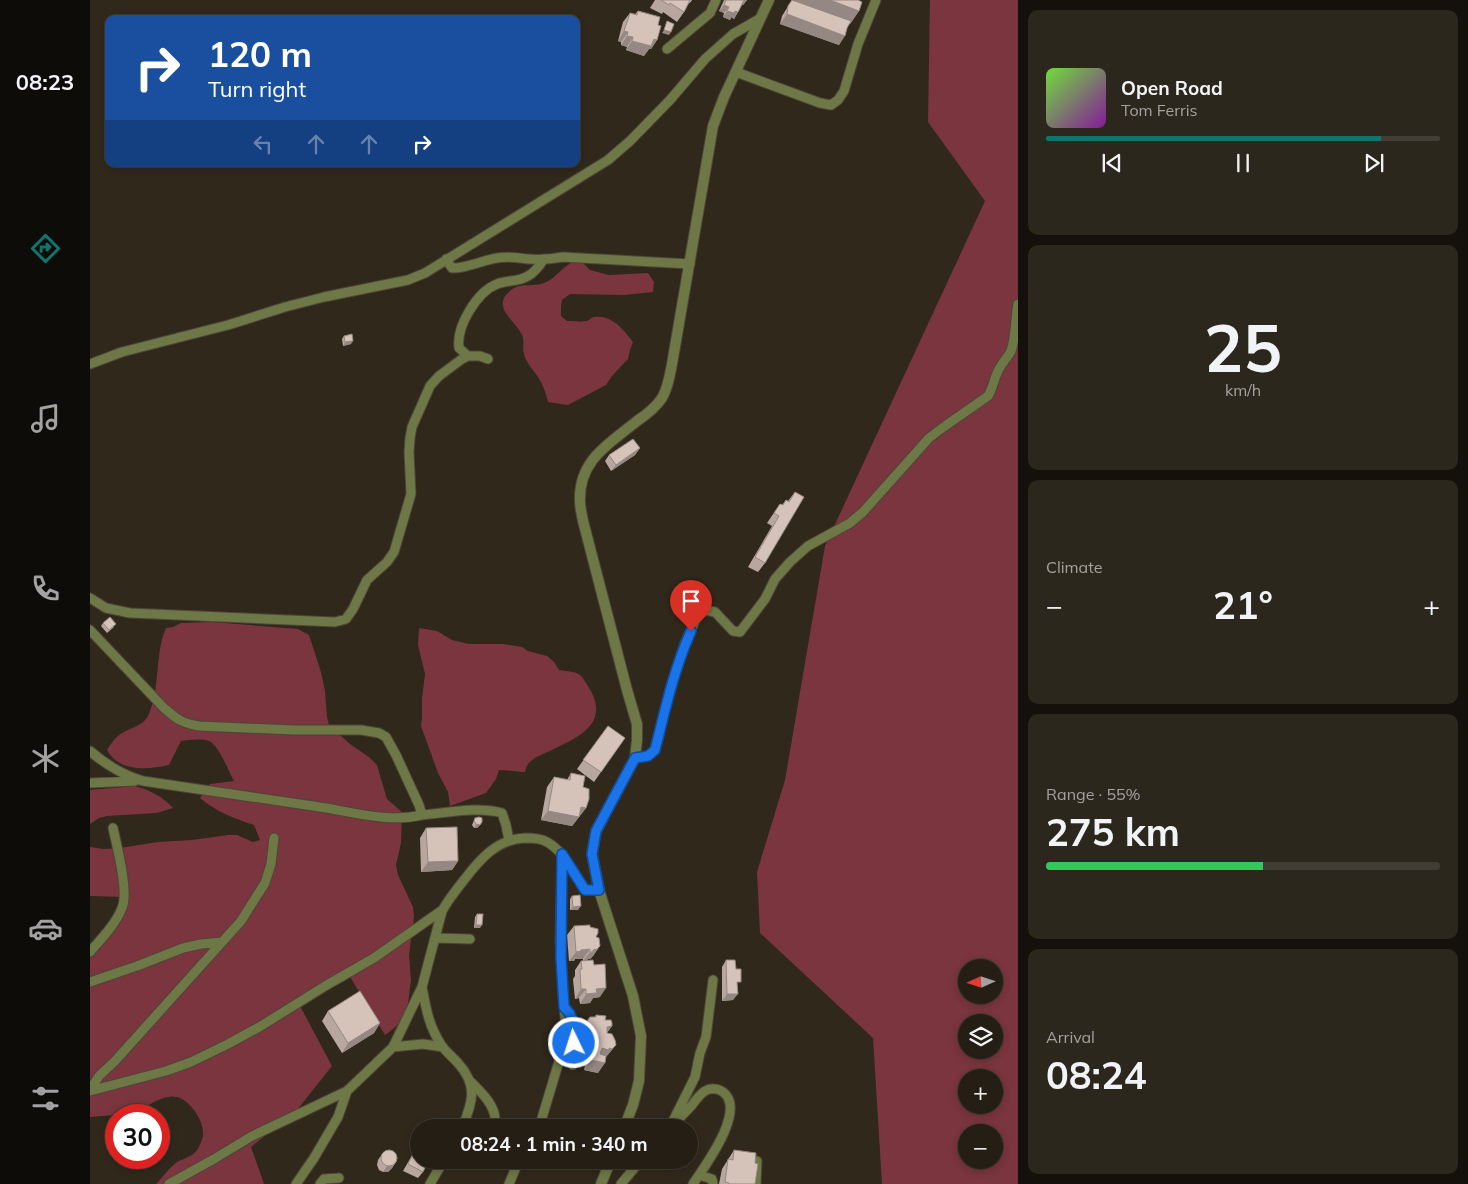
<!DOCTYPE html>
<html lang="en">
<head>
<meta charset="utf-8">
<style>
  :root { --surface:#241e14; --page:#2c271d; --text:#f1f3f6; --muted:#a3a2a0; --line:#413c34; --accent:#0f766e }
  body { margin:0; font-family:Mulish,sans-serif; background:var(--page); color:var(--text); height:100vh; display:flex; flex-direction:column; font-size:19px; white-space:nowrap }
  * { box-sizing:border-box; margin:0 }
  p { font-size:16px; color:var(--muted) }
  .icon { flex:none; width:28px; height:28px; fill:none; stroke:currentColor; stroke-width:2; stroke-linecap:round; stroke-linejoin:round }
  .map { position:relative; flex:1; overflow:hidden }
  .details { display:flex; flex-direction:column; gap:10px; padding:10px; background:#14100b; width:450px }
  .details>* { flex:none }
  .guide { position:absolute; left:15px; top:15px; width:475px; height:152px; border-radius:10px; box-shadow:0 2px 8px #0003,0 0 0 1px var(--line); background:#1a4fa0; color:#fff; overflow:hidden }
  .needle { width:32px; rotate:267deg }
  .controls { position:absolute; left:868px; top:959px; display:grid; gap:10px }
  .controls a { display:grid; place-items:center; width:45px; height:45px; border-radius:50%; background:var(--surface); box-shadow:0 2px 8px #0003,0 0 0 1px var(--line); font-size:25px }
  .speed { position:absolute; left:15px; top:1104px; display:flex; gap:10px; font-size:25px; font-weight:700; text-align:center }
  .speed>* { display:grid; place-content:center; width:65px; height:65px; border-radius:50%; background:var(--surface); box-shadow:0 2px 8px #0003,0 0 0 1px var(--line); line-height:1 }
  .speed .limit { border:8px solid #d22; background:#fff; color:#111 }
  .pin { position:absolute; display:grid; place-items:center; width:42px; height:42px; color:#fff; margin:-51px -21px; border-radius:50% 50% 50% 0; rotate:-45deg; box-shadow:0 0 5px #0007 }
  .pin .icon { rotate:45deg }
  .me { position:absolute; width:55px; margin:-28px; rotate:356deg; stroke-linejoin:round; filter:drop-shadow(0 0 4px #0008) }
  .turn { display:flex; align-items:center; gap:18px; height:105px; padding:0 20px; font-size:22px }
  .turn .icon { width:65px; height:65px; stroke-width:2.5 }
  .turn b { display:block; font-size:35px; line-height:42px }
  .lanes { display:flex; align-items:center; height:48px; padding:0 20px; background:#0003; justify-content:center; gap:25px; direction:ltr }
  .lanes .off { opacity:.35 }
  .big { font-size:38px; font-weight:700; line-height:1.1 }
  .details .card { flex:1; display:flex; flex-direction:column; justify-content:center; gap:8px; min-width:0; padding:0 18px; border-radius:10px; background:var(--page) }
  .details .dial { align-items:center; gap:0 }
  .dial b { font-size:65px; line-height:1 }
  .song { display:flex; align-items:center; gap:15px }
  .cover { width:60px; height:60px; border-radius:8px; background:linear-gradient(135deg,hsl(100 70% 55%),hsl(290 70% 35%)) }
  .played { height:5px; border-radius:2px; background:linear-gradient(90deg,var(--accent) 85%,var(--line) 85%) }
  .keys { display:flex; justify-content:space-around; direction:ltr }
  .heat { display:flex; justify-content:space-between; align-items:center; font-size:28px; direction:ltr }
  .charge { height:8px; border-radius:4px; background:linear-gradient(90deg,#34c759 55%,var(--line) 0) }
  .trip { position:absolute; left:320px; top:1119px; width:288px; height:50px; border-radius:25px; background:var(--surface); box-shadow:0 2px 8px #0003,0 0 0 1px var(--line); font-weight:700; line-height:50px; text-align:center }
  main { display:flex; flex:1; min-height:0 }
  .dock { display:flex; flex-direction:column; width:90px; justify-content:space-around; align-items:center; background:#0e0c08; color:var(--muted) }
  .dock .icon { width:35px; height:35px }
  .dock .current { color:var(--accent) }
  .dock b { font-size:22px; color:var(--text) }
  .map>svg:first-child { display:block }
  .forest { fill:#7a353e; fill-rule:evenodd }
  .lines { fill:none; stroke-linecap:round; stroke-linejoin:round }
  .minor-casing { stroke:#4d4639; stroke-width:11 }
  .tertiary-casing { stroke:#4d4639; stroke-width:12 }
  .minor { stroke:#6e7746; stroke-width:9 }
  .tertiary { stroke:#6e7746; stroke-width:10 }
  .wall { fill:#b7a79f }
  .shaded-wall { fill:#958882 }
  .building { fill:#d5c2b9; stroke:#958882 }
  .route-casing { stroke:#114b97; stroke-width:12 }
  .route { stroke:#1a73e8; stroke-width:9 }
</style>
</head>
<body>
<main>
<nav class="dock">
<b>08:23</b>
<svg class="icon current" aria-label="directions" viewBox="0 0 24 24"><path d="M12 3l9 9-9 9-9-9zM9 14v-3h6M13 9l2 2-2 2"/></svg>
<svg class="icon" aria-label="music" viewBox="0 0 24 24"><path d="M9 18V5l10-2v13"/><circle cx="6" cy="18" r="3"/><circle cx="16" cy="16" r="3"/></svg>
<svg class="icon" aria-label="phone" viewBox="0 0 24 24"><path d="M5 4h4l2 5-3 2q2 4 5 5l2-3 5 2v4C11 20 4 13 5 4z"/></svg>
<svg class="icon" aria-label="climate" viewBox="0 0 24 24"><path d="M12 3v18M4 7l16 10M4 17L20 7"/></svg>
<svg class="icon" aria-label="car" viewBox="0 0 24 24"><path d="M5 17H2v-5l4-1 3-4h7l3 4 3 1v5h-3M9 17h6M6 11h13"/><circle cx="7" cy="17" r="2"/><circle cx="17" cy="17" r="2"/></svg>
<svg class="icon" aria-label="filters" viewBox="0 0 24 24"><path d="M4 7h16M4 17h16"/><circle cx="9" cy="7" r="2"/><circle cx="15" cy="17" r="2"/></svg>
</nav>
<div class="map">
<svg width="928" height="1184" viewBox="0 0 928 1184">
  <rect width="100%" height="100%" fill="#30281b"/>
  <path class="forest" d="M840 0H928V1184H792L783 1038 670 933 667 872 695 780 735 546 895 201 838 122ZM876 968H904V995H876ZM876 1022H904V1050H876ZM876 1078H904V1105H876ZM876 1132H904V1160H876Z
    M485 261 493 263 500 270 519 275 558 273 564 282 563 292 534 295 480 294 472 300 471 307V316L477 321C483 321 491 322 497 321 501 319 500 318 504 317 522 314 534 330 543 342L540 350 538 359 522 376 516 385 478 405 458 402C456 393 453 385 448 377 443 370 436 362 434 354 432 348 435 341 432 335 424 319 398 305 424 288 433 283 444 287 454 283 466 279 472 266 485 261Z
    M122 622 208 629 219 635 231 672 235 691 237 717 239 725 260 744 279 757 287 765 297 799 312 812 311 843 306 865 308 875 323 907 324 917 319 955 321 980 316 1019C308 1023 303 1030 295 1035L259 975 210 1006 242 1066 207 1110 161 1147 174 1184H66C73 1177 79 1168 87 1162 95 1158 105 1156 109 1147 110 1144 112 1140 113 1136 115 1122 101 1101 87 1097 75 1094 58 1104 50 1113L0 1117V946L32 906 33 897 0 896V847L13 849 30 848 68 842 102 840 138 835H147L163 842 170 840 164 825C145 819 125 811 110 798L120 784 144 781C139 772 128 744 119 741 111 738 99 740 91 741L79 765C57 770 29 772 17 750 20 745 24 739 29 735 38 728 52 727 58 716 71 688 64 656 76 628L83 627 91 623Z
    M329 628 347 631 362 640 379 644H413L432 647 438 651 457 656 464 662 469 670C491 673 489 671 501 691 519 726 486 738 460 751 453 754 446 756 440 762 437 764 436 768 435 772 426 772 418 770 409 770L406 779 396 793 360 806 358 792 348 773 331 726 332 718V698L335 674 328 645Z
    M45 786C60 790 73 797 83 808L66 813 17 816 9 818 0 824V790Z"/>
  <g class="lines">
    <defs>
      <path id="minor" d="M577 49 620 13 626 0
        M646 72 730 103 741 105 748 100 754 91 768 44 786 0
        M356 259 362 268C375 269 393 260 407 258 418 256 428 258 438 259 450 260 462 259 473 257L600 264
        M378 356 369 348C366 326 387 292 407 284 417 280 429 282 438 276 444 273 450 265 454 259
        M0 364 32 352 138 325 195 307 234 297 318 280 335 273 518 160 540 141 580 100 615 59 643 34 671 18
        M0 598 16 608 40 613 245 622 256 619 263 609 277 580 297 562 304 552 321 494 319 452 320 438 322 427 340 386 349 376 372 359 378 356H390L398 359
        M0 630 74 708C87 719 91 723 109 726L204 730H271L289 733 296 737 306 755 329 805 332 815C357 813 387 806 412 813L416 825 419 840
        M0 751C16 765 33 775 53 781 112 790 171 798 230 807 263 812 298 823 332 815
        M545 758 558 756 565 750 581 686 595 643 606 619 614 610 625 612 643 631 650 632 675 599 685 579 700 562 718 546 760 523 773 512 839 438 855 426 898 396C903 388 904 379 908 371 911 364 918 357 921 351 926 337 925 319 928 304
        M0 783 45 781
        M345 938 380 939
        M0 952C11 939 26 924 32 908 39 892 27 847 23 828
        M0 982 47 966 93 948 111 944 132 942
        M332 987C336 1009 339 1027 352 1046 356 1052 363 1057 368 1063 388 1085 383 1102 372 1128
        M475 1007C488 1023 483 1045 483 1065
        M303 1047 333 1044 353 1047
        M381 1082C391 1092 406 1106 405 1121
        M0 1090 9 1076 25 1061 151 921 175 883 181 864 184 838
        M0 1091 76 1071 101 1062 138 1044 171 1026 235 986 284 958 351 911
        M584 1119 605 1077 610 1053 616 1037 623 980
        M449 1128 473 1048 476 1034 470 940 472 854
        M580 1128C587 1120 595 1113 602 1105 605 1101 610 1094 615 1091 620 1088 628 1088 633 1092 657 1110 615 1166 603 1184
        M609 1175 622 1179 623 1184
        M79 1184 124 1159 162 1136 257 1091 303 1047 332 987 352 911C358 900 366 890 374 880 390 859 407 839 435 838 442 838 451 838 457 842 475 852 483 873 495 889L509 890
        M206 1184 224 1158 248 1117 257 1091
        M230 1184 234 1179 249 1178
        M340 1184 354 1160
        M419 1184 429 1160
        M531 1184 551 1160
        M666 1184 667 1161"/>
      <path id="tertiary" d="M534 1128 543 1105 549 1081 551 1036 543 996 509 890 502 854 506 831 545 758 547 740V724L537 690 493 521C492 515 490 508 490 502 488 460 519 444 547 421 556 415 566 407 572 398 578 388 580 375 582 364L623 126 634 97 679 0
        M511 1184 521 1160"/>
    </defs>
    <use href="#minor" class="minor-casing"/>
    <use href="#tertiary" class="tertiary-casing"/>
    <use href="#minor" class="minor"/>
    <use href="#tertiary" class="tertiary"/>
  </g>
  <path class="wall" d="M565 0H602L600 3H599L594 12 587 22 573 12 572 14 560 8Z
    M634 0H657L653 5H652L644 19 641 17 640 20 633 17 634 13 629 11Z
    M702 0 705 1V0H768L769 11 760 24H759L749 45 690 24 692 16Z
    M548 11 568 25 567 40 561 49H559L554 56 536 50 537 47 531 45V42L528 41 533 22 540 13 545 14Z
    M254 336 261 344 253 346 252 339Z
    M550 448 545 455 521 471 515 461 519 455Z
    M705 492 675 563 668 572 658 567 682 526 677 523 690 504 692 505 696 500 698 501Z
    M13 623 24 627 17 633 11 626Z
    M518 726 535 738 504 782 487 769Z
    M481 773 493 787 496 808 482 826 451 820 457 787 464 777 477 780Z
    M385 818 390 825 387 828H384L382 825Z
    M336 828 368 861 362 870 331 872 330 838Z
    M482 896 488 910H480V899Z
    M387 914 390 928H384L385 917Z
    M484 926 500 927 506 937 510 946 503 956 500 959H498L497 960 504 965 510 997 503 998 500 1003 490 1004 489 998 485 999 483 979 485 976V970L491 961H493V959H485L484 961H479L477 935Z
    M636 960 647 987 643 1000 632 1001V967Z
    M238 1011 290 1023 284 1033 252 1053 232 1021Z
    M506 1015 515 1020 522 1026 517 1033 526 1045 516 1057 508 1073 494 1070 495 1066 490 1065 488 1061 486 1060 488 1049 492 1044 490 1038V1031L497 1021 505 1017Z
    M325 1150 333 1172 328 1178 313 1171Z
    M644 1150 665 1163V1184H629L632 1169Z
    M292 1154 306 1162 302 1168 298 1172H293L289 1170 287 1165 288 1160Z"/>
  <path class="shaded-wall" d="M653 0H657L653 5 650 4Z
    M706 0H740L769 11 760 24 704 2Z
    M634 5 639 7 634 13 629 11Z
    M637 11H645L648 12 644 19 641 17 640 20 633 17Z
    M697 14 755 36 749 45 690 24Z
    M574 30 581 32 579 35 572 33Z
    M534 31 538 32 531 42 528 41Z
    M537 36 543 37 537 47 531 45Z
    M564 39 567 40 561 49H559L554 56 536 50 542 41Z
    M263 341 261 344 253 346 255 342Z
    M550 448 545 455 521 471 526 465Z
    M491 807 496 808 482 826 451 820 458 811Z
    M392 822 387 828H384L386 824Z
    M368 861 362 870 331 872 338 862Z
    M491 906 488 910H480L483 907Z
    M386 925H392L390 928H384Z
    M510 946 500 959H498L497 961H493L500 952Z
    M500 949 493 959H485L484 961H479L486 952 491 950Z
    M516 988 510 997 503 998 500 1003 490 1004 496 994 506 989Z
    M491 989H496L489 998 485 999Z
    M637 994H648L643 1000 632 1001Z
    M290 1023 284 1033 252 1053 258 1043Z
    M522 1026 515 1035 517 1027Z
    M526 1045 515 1058H505L512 1048H519Z
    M493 1051 495 1052 488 1061 486 1060Z
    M496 1056 502 1057 495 1066 490 1065Z
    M501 1060 515 1063 508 1073 494 1070Z
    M306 1162 302 1168 298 1172H293L297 1166Z"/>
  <path class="building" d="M571 0H600L594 12 580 3 579 5Z
    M636 0H654L648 12 645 11 644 13 637 11 639 7 634 5Z
    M702 0 761 21 757 28 755 36 697 14 698 6Z
    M740 0H768L772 2 769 11Z
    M548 11 570 17 568 25 571 26 567 40 564 39 561 46 542 41 543 37 537 36 538 32 534 31 540 13 547 15Z
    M577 21 584 24 581 32 574 30Z
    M262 334 263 341 255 342 254 336Z
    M543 439 550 448 526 465 519 455Z
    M705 492 714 497 675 563 665 557 689 516 684 513 690 504 693 505 696 500 699 502Z
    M20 617 26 624 19 630 13 623Z
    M518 726 535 738 511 772 493 760Z
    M481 773 495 776 493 787 499 789V799L496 808 491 807 489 817 458 811 464 777 480 780Z
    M389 817 392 818V822L390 825 386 824 384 821 385 818Z
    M367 827 368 861 338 862 336 828Z
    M490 895 491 906 483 907 482 896Z
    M387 914H393L392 925H386Z
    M500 925V927L508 929V933L506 937 509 938 510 946 507 949 503 950V952H500V949L491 950V951L486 952 484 926Z
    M503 960 504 965 515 964 516 988 506 989 507 993 496 994V989H491L490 969H492L491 961Z
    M636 960H645L646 969H651V982H647L648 994H637Z
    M270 991 290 1023 258 1043 238 1011Z
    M506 1015 516 1016 515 1020H521L522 1023V1026L517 1027V1033L522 1034 525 1040 526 1045 522 1049 519 1048V1050L512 1048 510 1054 516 1056 515 1063 501 1060 502 1057 496 1056 495 1052 493 1051 495 1040H497L499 1034 496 1028 497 1021 500 1017H506Z
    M390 1119 404 1126 403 1128H384Z
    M325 1150 329 1152V1160H339L333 1172 318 1164Z
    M644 1150 666 1153 665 1163 668 1164 665 1184H639V1183L635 1182 638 1159 643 1160Z
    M291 1158a8 8 0 1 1 16 0a8 8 0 1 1-16 0Z"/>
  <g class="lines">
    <defs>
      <path id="route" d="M484 1043 482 1019 480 1014 474 1007 471 958 472 854 495 890H509L502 854 506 831 545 758 558 756 565 750C575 710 584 669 601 631"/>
    </defs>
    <use href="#route" class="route-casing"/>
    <use href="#route" class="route"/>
  </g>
</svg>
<div class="controls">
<a><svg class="needle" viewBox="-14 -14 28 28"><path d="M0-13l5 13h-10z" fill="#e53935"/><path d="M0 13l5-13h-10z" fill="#a3a2a0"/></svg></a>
<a><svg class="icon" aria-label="layers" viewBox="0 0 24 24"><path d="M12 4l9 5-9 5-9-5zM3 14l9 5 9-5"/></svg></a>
<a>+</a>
<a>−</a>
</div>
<div class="speed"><div class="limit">30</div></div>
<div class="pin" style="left:601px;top:631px;background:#d93025"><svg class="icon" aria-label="arrive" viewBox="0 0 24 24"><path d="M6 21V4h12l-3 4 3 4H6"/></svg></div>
<svg class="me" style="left:484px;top:1043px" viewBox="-20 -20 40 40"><circle r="17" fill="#1a73e8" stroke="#fff" stroke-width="3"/><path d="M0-11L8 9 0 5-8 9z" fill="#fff"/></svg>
<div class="trip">08:24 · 1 min · 340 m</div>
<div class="guide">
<div class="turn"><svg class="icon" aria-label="right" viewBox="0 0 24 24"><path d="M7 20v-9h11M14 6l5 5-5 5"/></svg><div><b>120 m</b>Turn right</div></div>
<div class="lanes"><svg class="icon off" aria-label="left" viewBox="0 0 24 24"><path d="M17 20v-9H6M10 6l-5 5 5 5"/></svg><svg class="icon off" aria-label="ahead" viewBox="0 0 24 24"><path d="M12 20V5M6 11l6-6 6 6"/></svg><svg class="icon off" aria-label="ahead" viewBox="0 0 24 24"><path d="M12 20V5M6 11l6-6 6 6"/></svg><svg class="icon" aria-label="right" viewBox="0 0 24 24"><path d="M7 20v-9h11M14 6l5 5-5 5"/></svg></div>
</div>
</div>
<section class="details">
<div class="card">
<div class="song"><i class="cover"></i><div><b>Open Road</b><p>Tom Ferris</p></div></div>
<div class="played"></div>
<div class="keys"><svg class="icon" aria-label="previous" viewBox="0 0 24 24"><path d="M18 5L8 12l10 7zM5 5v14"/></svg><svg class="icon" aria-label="pause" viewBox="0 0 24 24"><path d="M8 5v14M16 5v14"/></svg><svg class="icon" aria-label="next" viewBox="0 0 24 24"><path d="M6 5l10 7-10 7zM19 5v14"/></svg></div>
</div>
<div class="card dial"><b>25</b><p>km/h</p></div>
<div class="card"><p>Climate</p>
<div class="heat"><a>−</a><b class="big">21°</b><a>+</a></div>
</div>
<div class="card"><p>Range · 55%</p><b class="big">275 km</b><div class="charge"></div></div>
<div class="card"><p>Arrival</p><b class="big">08:24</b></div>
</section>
</main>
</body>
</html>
